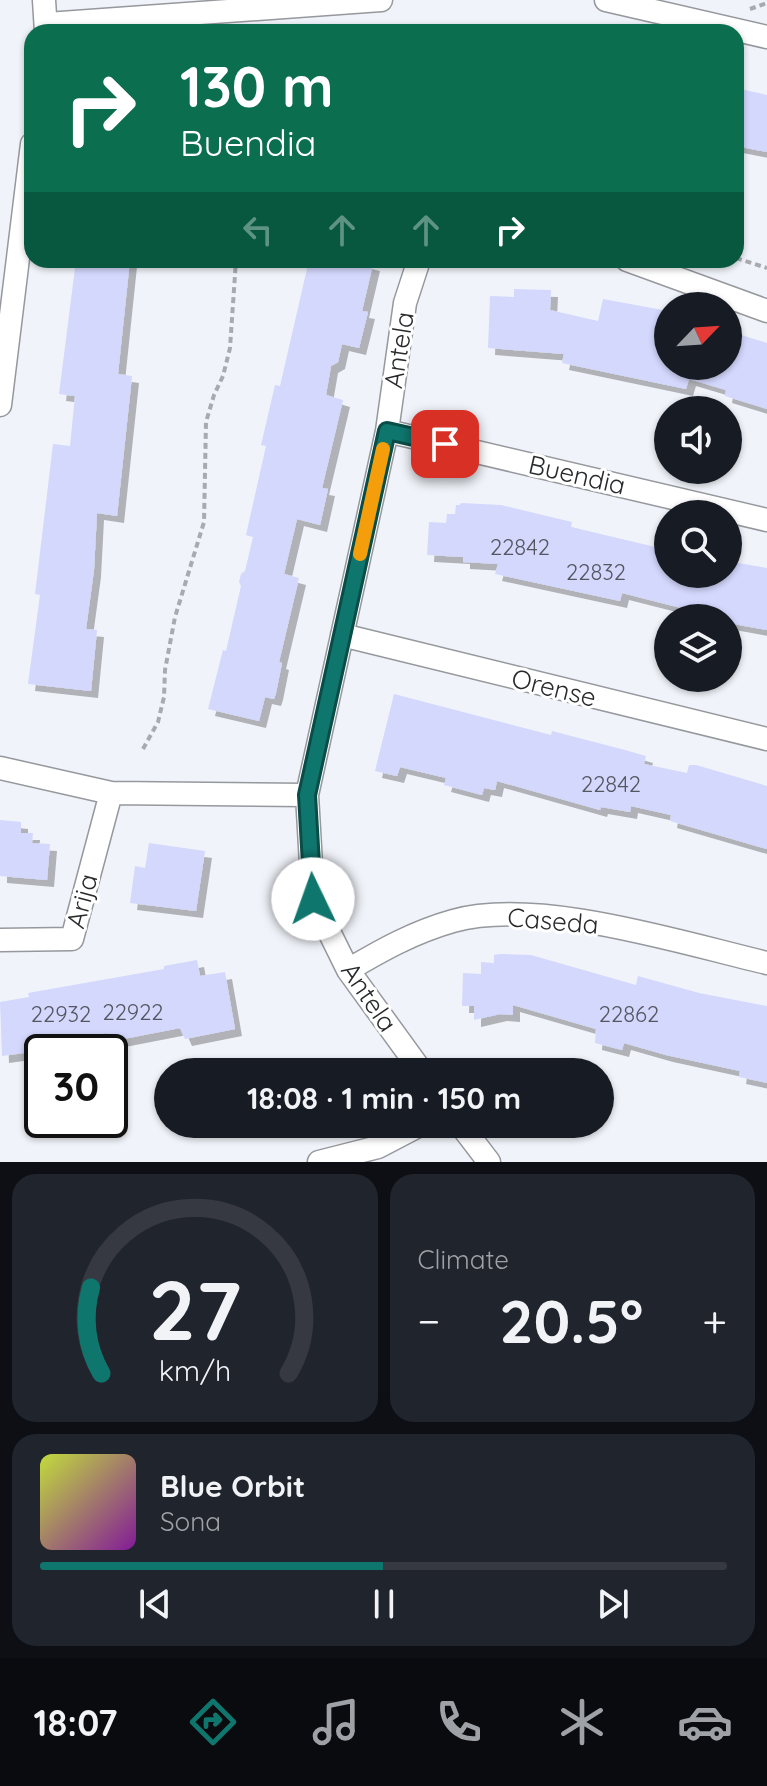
<!DOCTYPE html>
<html lang="en">
<head>
<meta charset="utf-8">
<style>
  :root { --surface:#171b24; --page:#20242c; --text:#f1f3f6; --muted:#9ea1a6; --line:#363941; --accent:#0f766e }
  body { margin:0; font-family:Quicksand,sans-serif; background:var(--page); color:var(--text); height:100vh; display:flex; flex-direction:column; font-size:30px; white-space:nowrap }
  * { box-sizing:border-box; margin:0 }
  p { font-size:26px; color:var(--muted) }
  .icon { flex:none; width:44px; height:44px; fill:none; stroke:currentColor; stroke-width:2; stroke-linecap:round; stroke-linejoin:round }
  .map { position:relative; height:1162px; overflow:hidden }
  .drawer { display:flex; flex-direction:column; gap:12px; padding:12px; background:#0d0f14; flex:1 }
  .drawer>* { flex:none }
  .guide { position:absolute; left:24px; top:24px; width:720px; height:244px; border-radius:24px; box-shadow:0 2px 6px #0004; background:#0b6e4f; color:#fff; overflow:hidden }
  .needle { width:52px; rotate:65deg }
  .buttons { position:absolute; left:654px; top:292px; display:grid; gap:16px }
  .buttons a { display:grid; place-items:center; width:88px; height:88px; border-radius:50%; background:var(--surface); box-shadow:0 2px 6px #0004; font-size:40px }
  .speed { position:absolute; left:24px; top:1034px; display:flex; gap:16px; font-size:40px; font-weight:700; text-align:center }
  .speed>* { display:grid; place-content:center; width:104px; height:104px; border-radius:50%; background:var(--surface); box-shadow:0 2px 6px #0004; line-height:1 }
  .speed .limit { border:4px solid #111; border-radius:12px; background:#fff; color:#111 }
  .pin { position:absolute; display:grid; place-items:center; width:68px; height:68px; color:#fff; margin:-34px; border-radius:16px; box-shadow:0 4px 12px #0006 }
  .me { position:absolute; width:88px; margin:-44px; rotate:357deg; stroke-linejoin:round; filter:drop-shadow(0 0 6px #0008) }
  .turn { display:flex; align-items:center; gap:28px; height:168px; padding:0 24px; font-size:36px }
  .turn .icon { width:104px; height:104px; stroke-width:2.5 }
  .turn b { display:block; font-size:56px; line-height:68px }
  .lanes { display:flex; align-items:center; height:76px; padding:0 24px; background:#0003; justify-content:center; gap:40px; direction:ltr }
  .lanes .off { opacity:.35 }
  .big { font-size:60px; font-weight:700; line-height:1.1 }
  .drawer .tile { flex:1; display:flex; flex-direction:column; justify-content:center; gap:12px; min-width:0; padding:0 28px; border-radius:24px; background:var(--page) }
  .drawer .dial { align-items:center; gap:0 }
  .dial svg { height:208px; overflow:visible; fill:none; stroke:var(--line); stroke-width:7; stroke-linecap:round; text-anchor:middle }
  .dial text { fill:var(--text); stroke:none }
  .song { display:flex; align-items:center; gap:24px }
  .cover { width:96px; height:96px; border-radius:12px; background:linear-gradient(135deg,hsl(70 70% 55%),hsl(290 70% 35%)) }
  .played { height:8px; border-radius:4px; background:linear-gradient(90deg,var(--accent) 50%,var(--line) 50%) }
  .keys { display:flex; justify-content:space-around; direction:ltr }
  .heat { display:flex; justify-content:space-between; align-items:center; font-size:44px; direction:ltr }
  .drawer .tiles { flex:1; display:grid; gap:12px; grid-template-columns:1fr 1fr }
  .tile:last-child { grid-column:span 2 }
  .trip { position:absolute; left:154px; top:1058px; width:460px; height:80px; border-radius:40px; background:var(--surface); box-shadow:0 2px 6px #0004; font-weight:700; line-height:80px; text-align:center }
  .menu { display:flex; height:128px; justify-content:space-around; align-items:center; background:#090b0e; color:var(--muted) }
  .menu .icon { width:56px; height:56px }
  .menu .on { color:var(--accent) }
  .menu b { font-size:36px; color:var(--text) }
  .map>svg:first-child { display:block }
  .building { fill:#d4d8fd; filter:url(#shadow) }
  .lines { fill:none; stroke-linecap:round; stroke-linejoin:round }
  .minor-casing { stroke:#95989c; stroke-width:25 }
  .path { stroke:#a8aaaf; stroke-width:4; stroke-dasharray:6 4; stroke-linecap:butt }
  .minor { stroke:#fff; stroke-width:22 }
  .route-casing { stroke:#0a4d48; stroke-width:20 }
  .route { stroke:#0f766e; stroke-width:14 }
  .slow { stroke:#f59e0b; stroke-width:14 }
  .labels { text-anchor:middle; stroke-width:6; stroke-linejoin:round; paint-order:stroke }
  .number-label { font-size:22px; fill:#545660 }
  .street-label { font-size:26px; fill:#292a2c; stroke:#fff }
</style>
</head>
<body>
<div class="map">
<svg width="767" height="1162" viewBox="0 0 767 1162">
  <defs>
    <filter id="shadow"><feDropShadow dx="7" dy="7" stdDeviation="0" flood-color="#0004"/></filter>
  </defs>
  <rect width="100%" height="100%" fill="#f0f3f9"/>
  <path class="building" d="M736 88 767 95V152L736 146Z
    M76 260H130L118 374 132 376 117 516 97 513 94 570 86 629 97 630 91 691 28 684 40 595 35 594 53 444 70 446 75 396 59 394Z
    M309 260H356L373 264 362 311 368 312 359 348 342 344 338 362 331 366 326 395 343 400 322 488 328 489 320 525 297 519 284 574 299 578 279 662 282 663 276 693 274 699 265 697 259 721 208 709 223 650 226 651 241 586 239 582 241 574 245 571 253 537 246 535 266 446 261 445 275 385 280 386Z
    M514 289 551 290 550 310 598 321 603 299 668 311V366H728V331L767 343V409L725 396 726 390 689 379 686 389 562 363 564 354 488 348 490 296 514 297Z
    M461 503 501 505 572 522 571 527 668 550V574H728L733 562 767 568V630L728 623V618L696 615 697 612 622 593 620 601 495 574 498 564 463 562V557L427 555 429 522 446 523 447 514H455L456 505H460Z
    M394 694 551 735 552 731 625 750 646 756 644 764 687 773 689 765H696L767 786V849L670 821 671 815 631 806 630 812 601 807 600 810 497 781 495 790 484 788 482 795 444 785 446 778 400 767 397 776 375 771Z
    M0 820 21 822V833H33L32 843 50 844 47 880 0 876Z
    M149 843 205 851 196 911 130 903 135 866 145 868Z
    M501 954 531 955 636 985 638 976 699 993 767 1006V1083L739 1077 740 1071 666 1055 624 1043 622 1050 595 1043 596 1029 513 1005V1015L500 1014 474 1020V1006H462L463 973 481 974V962L494 963V955Z
    M197 960 200 976 225 972 235 1029 185 1039 180 1028 108 1042 107 1033 30 1046 31 1052 2 1056 0 1002 29 997 28 993 164 969V966Z"/>
  <g class="lines">
    <defs>
      <path id="minor" d="M44 0 46 32
        M606 0 767 37
        M47 24 381 0
        M419 260 405 303 387 431 307 795 313 899 348 970 422 1072
        M627 260 767 311
        M0 405 32 144
        M387 431 767 520
        M342 635 767 739
        M0 768 111 793 307 795
        M0 940 72 939 111 793
        M348 970C382 950 414 932 453 921 537 897 682 943 767 963
        M460 1124 489 1162
        M319 1162 378 1147 422 1124"/>
    </defs>
    <use href="#minor" class="minor-casing"/>
    <path class="path" d="M750 9 767 3
      M736 258 767 268
      M143 749 158 722 164 697 165 670 175 617 204 522 206 422 214 395 223 376 230 348 236 260"/>
    <use href="#minor" class="minor"/>
  </g>
  <g class="lines">
    <defs>
      <path id="route" d="M313 899 307 795 387 431 445 444"/>
    </defs>
    <use href="#route" class="route-casing"/>
    <use href="#route" class="route"/>
    <path class="slow" d="M360 554 383 449"/>
  </g>
  <g class="labels">
    <g class="number-label">
      <text x="520" y="555">22842</text>
      <text x="596" y="580">22832</text>
      <text x="611" y="792">22842</text>
      <text x="133" y="1020">22922</text>
      <text x="61" y="1022">22932</text>
      <text x="629" y="1022">22862</text>
    </g>
    <g class="street-label">
      <text transform="translate(399 350) rotate(-81)" y="9">Antela</text>
      <text transform="translate(577 475) rotate(13)" y="9">Buendia</text>
      <text transform="translate(554 688) rotate(14)" y="9">Orense</text>
      <text transform="translate(82 901) rotate(-75)" y="9">Arija</text>
      <text transform="translate(553 921) rotate(5)" y="9">Caseda</text>
      <text transform="translate(369 997) rotate(56)" y="9">Antela</text>
    </g>
  </g>
</svg>
<div class="buttons">
<a><svg class="needle" viewBox="-14 -14 28 28"><path d="M0-13l5 13h-10z" fill="#e53935"/><path d="M0 13l5-13h-10z" fill="#9ea1a6"/></svg></a>
<a><svg class="icon" aria-label="sound" viewBox="0 0 24 24"><path d="M4 9h4l5-4v14l-5-4H4zM17 9q2 3 0 6"/></svg></a>
<a><svg class="icon" aria-label="search" viewBox="0 0 24 24"><circle cx="10" cy="10" r="6"/><path d="M15 15l6 6"/></svg></a>
<a><svg class="icon" aria-label="layers" viewBox="0 0 24 24"><path d="M12 4l9 5-9 5-9-5zM3 14l9 5 9-5"/></svg></a>
</div>
<div class="speed"><div class="limit">30</div></div>
<div class="pin" style="left:445px;top:444px;background:#d93025"><svg class="icon" aria-label="arrive" viewBox="0 0 24 24"><path d="M6 21V4h12l-3 4 3 4H6"/></svg></div>
<svg class="me" style="left:313px;top:899px" viewBox="-20 -20 40 40"><circle r="19" fill="#fff"/><path d="M0-13L10 11 0 6-10 11z" fill="#0f766e"/></svg>
<div class="trip">18:08 · 1 min · 150 m</div>
<div class="guide">
<div class="turn"><svg class="icon" aria-label="right" viewBox="0 0 24 24"><path d="M7 20v-9h11M14 6l5 5-5 5"/></svg><div><b>130 m</b>Buendia</div></div>
<div class="lanes"><svg class="icon off" aria-label="left" viewBox="0 0 24 24"><path d="M17 20v-9H6M10 6l-5 5 5 5"/></svg><svg class="icon off" aria-label="ahead" viewBox="0 0 24 24"><path d="M12 20V5M6 11l6-6 6 6"/></svg><svg class="icon off" aria-label="ahead" viewBox="0 0 24 24"><path d="M12 20V5M6 11l6-6 6 6"/></svg><svg class="icon" aria-label="right" viewBox="0 0 24 24"><path d="M7 20v-9h11M14 6l5 5-5 5"/></svg></div>
</div>
</div>
<section class="drawer">
<div class="tiles">
<div class="tile dial"><svg viewBox="0 0 100 80">
<path d="M14 69A42 42 0 1 1 86 69"/>
<path d="M14 69A42 42 0 0 1 10 36" stroke="#0f766e"/>
<text x="50" y="56" font-size="32" font-weight="700">27</text>
<text x="50" y="72" font-size="11">km/h</text>
</svg></div>
<div class="tile"><p>Climate</p>
<div class="heat"><a>−</a><b class="big">20.5°</b><a>+</a></div>
</div>
<div class="tile">
<div class="song"><i class="cover"></i><div><b>Blue Orbit</b><p>Sona</p></div></div>
<div class="played"></div>
<div class="keys"><svg class="icon" aria-label="previous" viewBox="0 0 24 24"><path d="M18 5L8 12l10 7zM5 5v14"/></svg><svg class="icon" aria-label="pause" viewBox="0 0 24 24"><path d="M8 5v14M16 5v14"/></svg><svg class="icon" aria-label="next" viewBox="0 0 24 24"><path d="M6 5l10 7-10 7zM19 5v14"/></svg></div>
</div>
</div>
</section>
<nav class="menu">
<b>18:07</b>
<svg class="icon on" aria-label="directions" viewBox="0 0 24 24"><path d="M12 3l9 9-9 9-9-9zM9 14v-3h6M13 9l2 2-2 2"/></svg>
<svg class="icon" aria-label="music" viewBox="0 0 24 24"><path d="M9 18V5l10-2v13"/><circle cx="6" cy="18" r="3"/><circle cx="16" cy="16" r="3"/></svg>
<svg class="icon" aria-label="phone" viewBox="0 0 24 24"><path d="M5 4h4l2 5-3 2q2 4 5 5l2-3 5 2v4C11 20 4 13 5 4z"/></svg>
<svg class="icon" aria-label="climate" viewBox="0 0 24 24"><path d="M12 3v18M4 7l16 10M4 17L20 7"/></svg>
<svg class="icon" aria-label="car" viewBox="0 0 24 24"><path d="M5 17H2v-5l4-1 3-4h7l3 4 3 1v5h-3M9 17h6M6 11h13"/><circle cx="7" cy="17" r="2"/><circle cx="17" cy="17" r="2"/></svg>
</nav>
</body>
</html>
